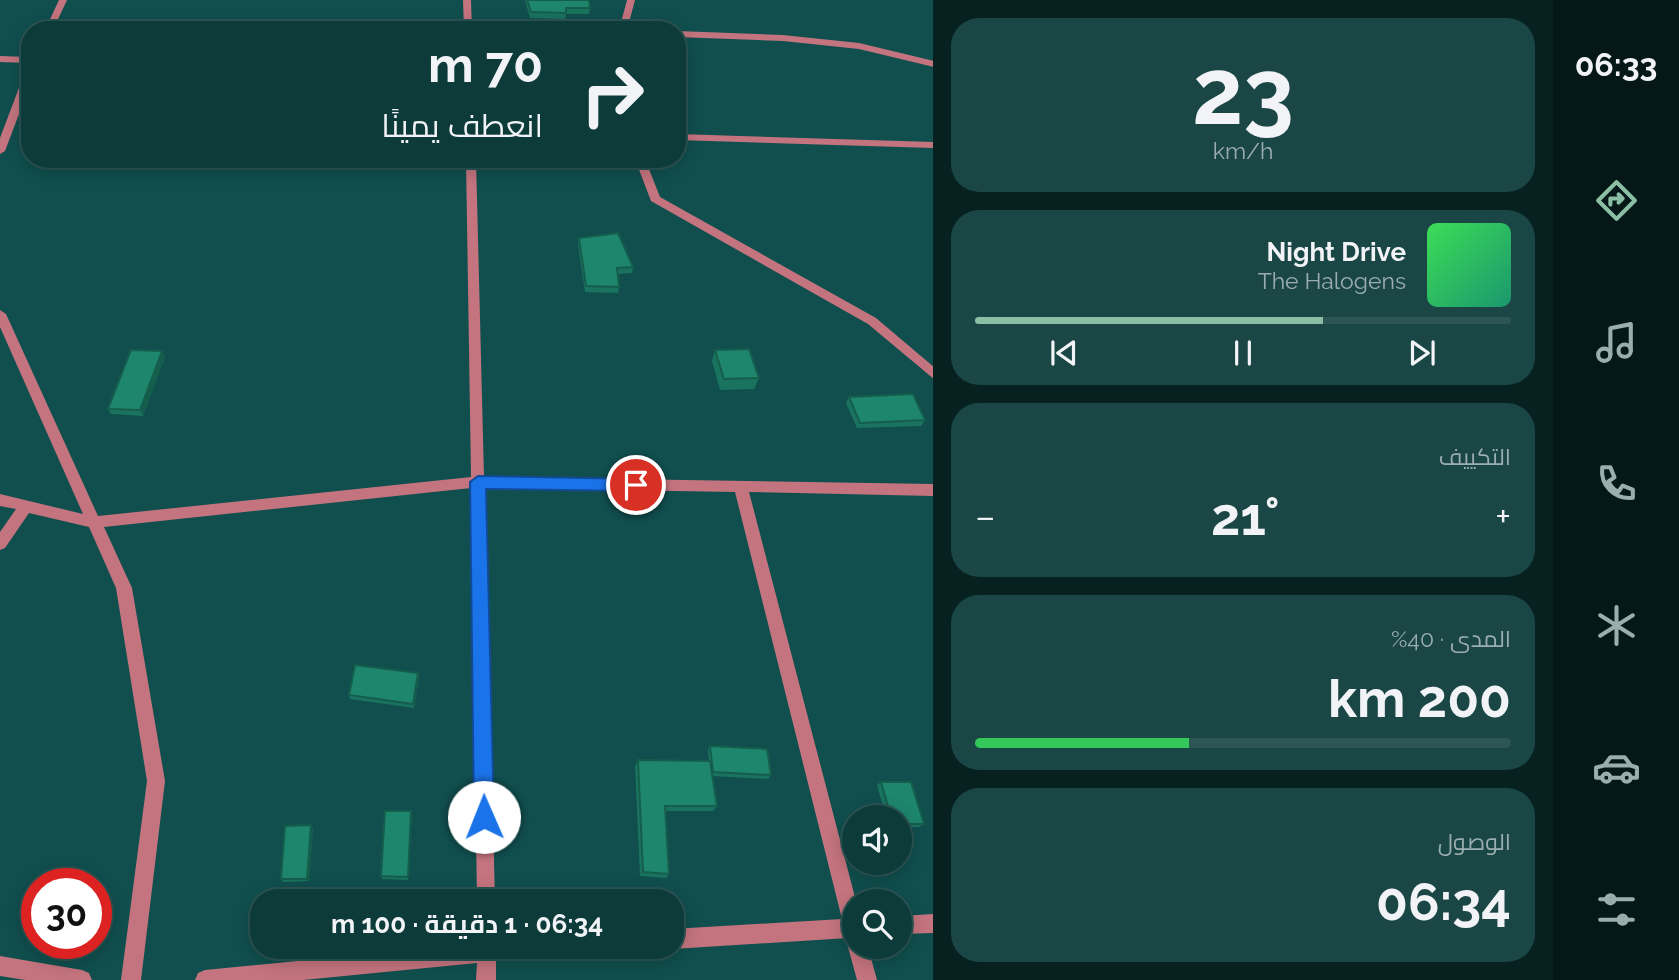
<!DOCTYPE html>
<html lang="ar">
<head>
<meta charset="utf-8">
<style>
  :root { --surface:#0c3b3a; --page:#1a4645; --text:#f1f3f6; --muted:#9aadaf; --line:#2c5554; --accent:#8abfa5 }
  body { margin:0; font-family:Raleway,Cairo,sans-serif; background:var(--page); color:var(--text); direction:rtl; height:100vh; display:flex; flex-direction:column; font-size:26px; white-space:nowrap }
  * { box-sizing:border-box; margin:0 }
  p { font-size:23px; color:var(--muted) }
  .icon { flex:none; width:38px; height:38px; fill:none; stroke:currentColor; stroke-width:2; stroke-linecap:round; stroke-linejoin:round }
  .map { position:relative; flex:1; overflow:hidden; direction:ltr }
  .drawer { display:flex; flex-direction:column; gap:18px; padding:18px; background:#072020; width:620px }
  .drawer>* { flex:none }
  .banner { position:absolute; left:21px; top:21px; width:665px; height:147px; border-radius:28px; box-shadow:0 4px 18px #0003,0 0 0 2px var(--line); direction:rtl; background:#0c3b3a; color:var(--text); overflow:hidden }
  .fabs { position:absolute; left:842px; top:805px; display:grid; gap:14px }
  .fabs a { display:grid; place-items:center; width:70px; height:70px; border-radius:50%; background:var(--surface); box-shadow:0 4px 18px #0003,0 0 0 2px var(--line); font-size:35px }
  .speed { position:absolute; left:21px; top:868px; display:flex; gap:14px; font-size:35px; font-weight:700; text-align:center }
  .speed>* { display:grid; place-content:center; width:91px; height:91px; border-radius:50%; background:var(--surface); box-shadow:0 4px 18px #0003,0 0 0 2px var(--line); line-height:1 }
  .speed .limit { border:10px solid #d22; background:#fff; color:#111 }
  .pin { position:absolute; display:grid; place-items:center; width:60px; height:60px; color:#fff; margin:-30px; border:4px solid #fff; border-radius:50%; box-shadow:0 2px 7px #0007 }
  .me { position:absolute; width:77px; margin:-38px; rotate:359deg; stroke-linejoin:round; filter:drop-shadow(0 0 5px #0008) }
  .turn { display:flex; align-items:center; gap:24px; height:147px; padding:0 28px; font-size:32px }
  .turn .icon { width:91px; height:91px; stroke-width:2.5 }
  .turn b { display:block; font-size:49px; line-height:60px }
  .big { font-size:52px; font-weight:700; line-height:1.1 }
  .drawer .tile { flex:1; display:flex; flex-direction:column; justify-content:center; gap:10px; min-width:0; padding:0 24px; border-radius:28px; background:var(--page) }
  .drawer .dial { align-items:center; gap:0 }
  .dial b { font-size:91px; line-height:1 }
  .song { display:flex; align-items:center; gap:21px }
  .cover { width:84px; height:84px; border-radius:10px; background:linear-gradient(135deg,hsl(130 70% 55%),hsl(160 70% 35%)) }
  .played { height:7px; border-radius:4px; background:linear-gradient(90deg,var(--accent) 65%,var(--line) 65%) }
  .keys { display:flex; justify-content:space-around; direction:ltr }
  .heat { display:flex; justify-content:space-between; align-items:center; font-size:38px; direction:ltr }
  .charge { height:10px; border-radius:5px; background:linear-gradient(90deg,#34c759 40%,var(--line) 0) }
  .trip { position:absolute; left:250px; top:889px; width:434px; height:70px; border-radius:28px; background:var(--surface); box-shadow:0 4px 18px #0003,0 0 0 2px var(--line); font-weight:700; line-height:70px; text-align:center; direction:rtl }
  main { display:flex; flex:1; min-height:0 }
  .menu { display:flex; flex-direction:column; width:126px; justify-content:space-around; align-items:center; background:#051817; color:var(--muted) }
  .menu .icon { width:49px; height:49px }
  .menu .selected { color:var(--accent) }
  .menu b { font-size:32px; color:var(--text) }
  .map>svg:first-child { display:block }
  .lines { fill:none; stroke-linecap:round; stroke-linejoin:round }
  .minor { fill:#c4747e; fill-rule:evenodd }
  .wall { fill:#1a735e }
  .shaded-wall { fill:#155e4c }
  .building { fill:#1e866d; stroke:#155e4c; stroke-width:2 }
  .route { fill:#1a73e8; stroke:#114b97; stroke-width:2 }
</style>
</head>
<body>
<main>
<nav class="menu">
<b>06:33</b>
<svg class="icon selected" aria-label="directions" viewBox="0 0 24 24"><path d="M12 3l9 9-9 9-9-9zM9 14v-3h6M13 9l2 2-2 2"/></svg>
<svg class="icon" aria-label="music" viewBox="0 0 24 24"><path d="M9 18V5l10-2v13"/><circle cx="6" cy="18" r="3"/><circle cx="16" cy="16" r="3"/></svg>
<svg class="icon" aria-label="phone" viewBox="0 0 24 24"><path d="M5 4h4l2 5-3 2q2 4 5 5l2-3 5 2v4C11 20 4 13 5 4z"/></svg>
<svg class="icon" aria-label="climate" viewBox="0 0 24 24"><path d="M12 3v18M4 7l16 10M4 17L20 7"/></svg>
<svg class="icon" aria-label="car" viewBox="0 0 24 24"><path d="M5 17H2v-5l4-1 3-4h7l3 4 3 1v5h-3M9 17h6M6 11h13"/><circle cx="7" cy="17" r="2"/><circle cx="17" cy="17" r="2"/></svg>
<svg class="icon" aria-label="filters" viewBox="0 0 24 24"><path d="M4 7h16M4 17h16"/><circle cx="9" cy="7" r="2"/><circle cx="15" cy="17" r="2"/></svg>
</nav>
<section class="drawer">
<div class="tile dial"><b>23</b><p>km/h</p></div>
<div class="tile">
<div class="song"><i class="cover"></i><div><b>Night Drive</b><p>The Halogens</p></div></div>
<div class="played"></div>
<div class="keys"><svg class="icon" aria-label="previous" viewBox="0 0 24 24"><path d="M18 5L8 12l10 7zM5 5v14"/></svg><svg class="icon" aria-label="pause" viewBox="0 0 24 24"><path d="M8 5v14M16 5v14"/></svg><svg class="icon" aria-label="next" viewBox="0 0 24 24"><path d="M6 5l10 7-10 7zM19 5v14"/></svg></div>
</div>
<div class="tile"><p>التكييف</p>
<div class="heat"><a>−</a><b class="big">21°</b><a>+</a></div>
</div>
<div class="tile"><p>المدى · 40%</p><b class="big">200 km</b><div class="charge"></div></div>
<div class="tile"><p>الوصول</p><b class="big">06:34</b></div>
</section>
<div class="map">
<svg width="934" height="980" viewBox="0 0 934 980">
  <rect width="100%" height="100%" fill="#104f4e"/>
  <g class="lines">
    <path class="minor" d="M59 0H67L53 30H45Z
      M463 0H471L472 30H464Z
      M627 0H635L627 30H619Z
      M677 31 783 35 859 43 934 61V67L859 49 783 41 677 37Z
      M0 56 30 57V63L0 62Z
      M30 69V85L5 151 0 154V138L25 72Z
      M677 134 934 142V148L677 140Z
      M466 159H476L484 477 934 484V496L749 492 856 901H854V947H868L877 980H857L848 947 852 940 848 938 672 949 668 947H672V929L842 919 735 492 485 488 495 901H477L471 488 104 527 132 588 165 781 141 980H121L147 781 116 588 89 527 29 513 5 548 0 550V532L16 509 0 506V494L83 514 0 327V310L6 314 98 516 471 477Z
      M635 159H645L660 197 876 318 934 367V379L868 324 651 201Z
      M934 914V933L900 934V916Z
      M442 947H547L544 954 537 957 496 961V980H476L477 963 303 980H195L198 973 205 970Z
      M0 956 82 970 89 973 92 980H25L0 976Z"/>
  </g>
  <path class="wall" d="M525 0H589L590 8 589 14H566L565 19 530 18Z
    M579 238 633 267 632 273 617 274 619 287 618 293 585 292 578 244Z
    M715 350 759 378 754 389 720 390 712 361Z
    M165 357 143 416 111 414 108 409Z
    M849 397 925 420 921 426 857 428 846 403Z
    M419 677 414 708 350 699 349 695Z
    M710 746 771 775 768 779 712 776 717 806 713 811H665L669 874 666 878 640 876 635 766 638 760 709 761 708 750Z
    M881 782 924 824 919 827H900V817H886L877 785Z
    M411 811 408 880 382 879 381 876Z
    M313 828 309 881 283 882 281 879Z"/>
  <path class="shaded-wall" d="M162 351 165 357 143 416 140 410Z
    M418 673 419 677 414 708 413 704Z
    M411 811 412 814 408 880V877Z
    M311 825 313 828 309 881 307 879Z"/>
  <path class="building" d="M527 0H589L590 8H566V13L531 12Z
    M618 233 633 267 617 268 619 287 586 286 579 238Z
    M749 349 759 378 724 379 715 350Z
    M131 350 162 351 140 410 108 409Z
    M913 394 925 420 860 423 849 397Z
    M355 665 418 673 413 704 349 695Z
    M710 746 767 749 771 775 713 772Z
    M638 760 710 761 717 806H665L669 874 643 872Z
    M881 782H911L924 824H900V817H891Z
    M385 811H411L408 877 381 876Z
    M311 825 307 879H281L285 826Z"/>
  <path class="route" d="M478 476 636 479 644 485 636 491 486 489 494 817 491 825 484 828 477 825 474 817 470 482Z"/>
</svg>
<div class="fabs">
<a><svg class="icon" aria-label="sound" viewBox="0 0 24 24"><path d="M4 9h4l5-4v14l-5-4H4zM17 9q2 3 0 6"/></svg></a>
<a><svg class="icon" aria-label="search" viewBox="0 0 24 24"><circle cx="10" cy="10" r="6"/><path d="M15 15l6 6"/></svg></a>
</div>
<div class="speed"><div class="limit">30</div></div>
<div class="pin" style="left:636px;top:485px;background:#d93025"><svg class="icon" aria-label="arrive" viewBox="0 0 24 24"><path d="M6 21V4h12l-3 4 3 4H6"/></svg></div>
<svg class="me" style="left:484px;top:817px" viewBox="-20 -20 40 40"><circle r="19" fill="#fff"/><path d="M0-13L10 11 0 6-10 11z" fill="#1a73e8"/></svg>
<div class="trip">06:34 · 1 دقيقة · 100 m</div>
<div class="banner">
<div class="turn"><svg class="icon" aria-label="right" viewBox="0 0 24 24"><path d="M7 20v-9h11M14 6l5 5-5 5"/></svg><div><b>70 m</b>انعطف يمينًا</div></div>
</div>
</div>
</main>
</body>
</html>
